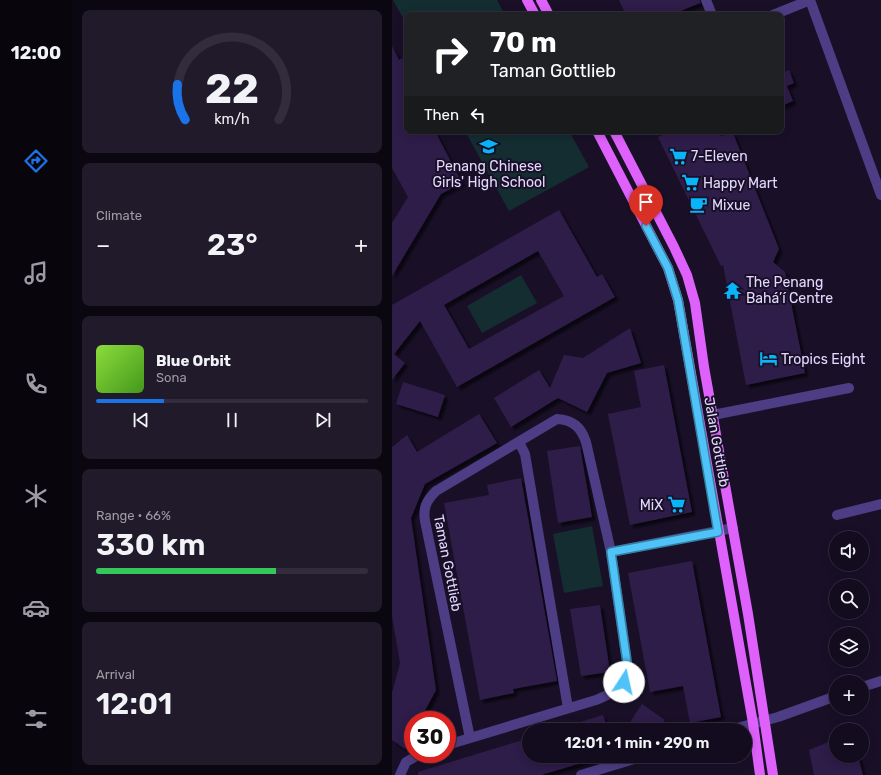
<!DOCTYPE html>
<html lang="en">
<head>
<meta charset="utf-8">
<style>
  :root { --surface:#130c1e; --page:#201a2b; --text:#f1f3f6; --muted:#9d9ba4; --line:#322c3c; --accent:#1a73e8 }
  body { margin:0; font-family:Rubik,sans-serif; background:var(--page); color:var(--text); height:100vh; display:flex; flex-direction:column; font-size:15px; white-space:nowrap }
  * { box-sizing:border-box; margin:0 }
  p { font-size:13px; color:var(--muted) }
  .icon { flex:none; width:22px; height:22px; fill:none; stroke:currentColor; stroke-width:2; stroke-linecap:round; stroke-linejoin:round }
  .map { position:relative; flex:1; overflow:hidden }
  .drawer { display:flex; flex-direction:column; gap:10px; padding:10px; background:#0a0710; width:320px }
  .drawer>* { flex:none }
  .banner { position:absolute; left:12px; top:12px; width:380px; height:122px; border-radius:8px; box-shadow:0 2px 10px #0003,0 0 0 1px var(--line); background:#202124; color:#fff; overflow:hidden }
  .controls { position:absolute; left:437px; top:531px; display:grid; gap:8px }
  .controls a { display:grid; place-items:center; width:40px; height:40px; border-radius:50%; background:var(--surface); box-shadow:0 2px 10px #0003,0 0 0 1px var(--line); font-size:20px }
  .speed { position:absolute; left:12px; top:711px; display:flex; gap:8px; font-size:20px; font-weight:700; text-align:center }
  .speed>* { display:grid; place-content:center; width:52px; height:52px; border-radius:50%; background:var(--surface); box-shadow:0 2px 10px #0003,0 0 0 1px var(--line); line-height:1 }
  .speed .limit { border:6px solid #d22; background:#fff; color:#111 }
  .pin { position:absolute; display:grid; place-items:center; width:34px; height:34px; color:#fff; margin:-41px -17px; border-radius:50% 50% 50% 0; rotate:-45deg; box-shadow:0 0 4px #0007 }
  .pin .icon { rotate:45deg }
  .me { position:absolute; width:44px; margin:-22px; rotate:10deg; stroke-linejoin:round; filter:drop-shadow(0 0 3px #0008) }
  .turn { display:flex; align-items:center; gap:14px; height:84px; padding:0 20px; font-size:18px }
  .turn .icon { width:52px; height:52px; stroke-width:2.5 }
  .turn b { display:block; font-size:28px; line-height:34px }
  .then { display:flex; align-items:center; height:38px; padding:0 20px; background:#0003; gap:8px; font-size:15px }
  .big { font-size:30px; font-weight:600; line-height:1.1 }
  .drawer .tile { flex:1; display:flex; flex-direction:column; justify-content:center; gap:6px; min-width:0; padding:0 14px; border-radius:8px; background:var(--page) }
  .drawer .dial { align-items:center; gap:0 }
  .dial svg { height:104px; overflow:visible; fill:none; stroke:var(--line); stroke-width:7; stroke-linecap:round; text-anchor:middle }
  .dial text { fill:var(--text); stroke:none }
  .song { display:flex; align-items:center; gap:12px }
  .cover { width:48px; height:48px; border-radius:6px; background:linear-gradient(135deg,hsl(90 70% 55%),hsl(100 70% 35%)) }
  .played { height:4px; border-radius:2px; background:linear-gradient(90deg,var(--accent) 25%,var(--line) 25%) }
  .keys { display:flex; justify-content:space-around; direction:ltr }
  .heat { display:flex; justify-content:space-between; align-items:center; font-size:22px; direction:ltr }
  .charge { height:6px; border-radius:3px; background:linear-gradient(90deg,#34c759 66%,var(--line) 0) }
  .trip { position:absolute; left:130px; top:723px; width:230px; height:40px; border-radius:20px; background:var(--surface); box-shadow:0 2px 10px #0003,0 0 0 1px var(--line); font-weight:600; line-height:40px; text-align:center }
  main { display:flex; flex:1; min-height:0 }
  .tab-bar { display:flex; flex-direction:column; width:72px; justify-content:space-around; align-items:center; background:#08050c; color:var(--muted) }
  .tab-bar .icon { width:28px; height:28px }
  .tab-bar .on { color:var(--accent) }
  .tab-bar b { font-size:18px; color:var(--text) }
  .map>svg:first-child { display:block }
  .green { fill:#132d31 }
  .building { fill:#2e1d48; fill-rule:evenodd; filter:url(#shadow) }
  .lines { fill:none; stroke-linecap:round; stroke-linejoin:round }
  .street { stroke:#4d3d85; stroke-width:10 }
  .primary { stroke:#df61fb; stroke-width:10 }
  .route-casing { stroke:#337fa1; stroke-width:10 }
  .route { stroke:#4fc3f7; stroke-width:7 }
  .labels { text-anchor:middle; stroke-width:4; stroke-linejoin:round; paint-order:stroke }
  .poi-label { font-size:14px; fill:#e3d8fe; stroke:#191028; text-anchor:start }
  .street-label { font-size:14px; fill:#e3d8fe; stroke:#191028 }
</style>
</head>
<body>
<main>
<nav class="tab-bar">
<b>12:00</b>
<svg class="icon on" aria-label="directions" viewBox="0 0 24 24"><path d="M12 3l9 9-9 9-9-9zM9 14v-3h6M13 9l2 2-2 2"/></svg>
<svg class="icon" aria-label="music" viewBox="0 0 24 24"><path d="M9 18V5l10-2v13"/><circle cx="6" cy="18" r="3"/><circle cx="16" cy="16" r="3"/></svg>
<svg class="icon" aria-label="phone" viewBox="0 0 24 24"><path d="M5 4h4l2 5-3 2q2 4 5 5l2-3 5 2v4C11 20 4 13 5 4z"/></svg>
<svg class="icon" aria-label="climate" viewBox="0 0 24 24"><path d="M12 3v18M4 7l16 10M4 17L20 7"/></svg>
<svg class="icon" aria-label="car" viewBox="0 0 24 24"><path d="M5 17H2v-5l4-1 3-4h7l3 4 3 1v5h-3M9 17h6M6 11h13"/><circle cx="7" cy="17" r="2"/><circle cx="17" cy="17" r="2"/></svg>
<svg class="icon" aria-label="filters" viewBox="0 0 24 24"><path d="M4 7h16M4 17h16"/><circle cx="9" cy="7" r="2"/><circle cx="15" cy="17" r="2"/></svg>
</nav>
<section class="drawer">
<div class="tile dial"><svg viewBox="0 0 100 80">
<path d="M14 69A42 42 0 1 1 86 69"/>
<path d="M14 69A42 42 0 0 1 8 42" stroke="#1a73e8"/>
<text x="50" y="56" font-size="32" font-weight="700">22</text>
<text x="50" y="72" font-size="11">km/h</text>
</svg></div>
<div class="tile"><p>Climate</p>
<div class="heat"><a>−</a><b class="big">23°</b><a>+</a></div>
</div>
<div class="tile">
<div class="song"><i class="cover"></i><div><b>Blue Orbit</b><p>Sona</p></div></div>
<div class="played"></div>
<div class="keys"><svg class="icon" aria-label="previous" viewBox="0 0 24 24"><path d="M18 5L8 12l10 7zM5 5v14"/></svg><svg class="icon" aria-label="pause" viewBox="0 0 24 24"><path d="M8 5v14M16 5v14"/></svg><svg class="icon" aria-label="next" viewBox="0 0 24 24"><path d="M6 5l10 7-10 7zM19 5v14"/></svg></div>
</div>
<div class="tile"><p>Range · 66%</p><b class="big">330 km</b><div class="charge"></div></div>
<div class="tile"><p>Arrival</p><b class="big">12:01</b></div>
</section>
<div class="map">
<svg width="489" height="775" viewBox="0 0 489 775">
  <defs>
    <filter id="shadow"><feDropShadow dx="3.5" dy="3.5" stdDeviation="1" flood-color="#0009"/></filter>
  </defs>
  <rect width="100%" height="100%" fill="#191028"/>
  <path class="green" d="M1 0H105L113 15H15V25Z
    M73 131H177L197 167 117 211Z
    M129 275 145 303 90 333 75 306Z
    M200 526 211 586 172 593 161 534Z"/>
  <path class="building" d="M227 0H308V3L279 15H234Z
    M0 46 7 60 10 58 15 67V131H43L70 183 49 194 0 276V223L16 197 0 168Z
    M397 70 402 83 395 86 401 101 389 106V73Z
    M281 131H327L329 136 341 133 387 249 381 262 393 272 413 373 354 385 331 265 329 266 266 137Z
    M167 210 205 277 210 274 223 297 65 387 28 321 2 354 13 363 0 380V305ZM146 251 172 296 77 349 52 305Z
    M238 328 249 363 215 373 195 412 166 398 119 427 102 398 147 370 158 388 172 355 191 358Z
    M272 365 300 512 238 525 216 414 249 407 242 371Z
    M11 382 53 395 46 417 4 404Z
    M87 414 105 443 33 484 19 518 44 690 28 720H21V733L13 749 0 740V693L8 663 0 616V447L15 435 25 452Z
    M188 446 200 517 166 523 155 451Z
    M129 478 165 681 121 689 122 693 88 700 52 503 97 495 95 485Z
    M300 561 329 717 298 723 291 686 258 692 236 573Z
    M208 605 218 672 189 676 178 609Z
    M250 704 273 720 266 730H233Z
    M211 715 216 730H172V727Z
    M137 738V756H202L203 759 149 775H26V772Z
    M444 739V756H466L471 775H422L417 750Z"/>
  <g class="lines">
    <path class="street" d="M314 0 320 15
      M418 0 489 195
      M381 15 418 0
      M321 415 457 388
      M127 442 133 454 176 708
      M445 515 489 504
      M219 552 341 528
      M470 687 489 681
      M338 730 386 717 444 696
      M55 745 204 700C223 692 230 690 236 669L219 552 194 442C189 427 181 420 165 419L44 491C34 501 31 508 33 521L78 738
      M8 775 14 762 28 754
      M189 775 252 756"/>
    <path class="primary" d="M135 0 143 15
      M149 0 157 15
      M205 131 276 268 286 300 361 723 368 775
      M222 131 282 247 295 275 303 303 312 367 356 614 381 775"/>
  </g>
  <g class="lines">
    <defs>
      <path id="route" d="M232 682 236 669 219 552 326 532 286 300 276 268 254 226"/>
    </defs>
    <use href="#route" class="route-casing"/>
    <use href="#route" class="route"/>
  </g>
  <defs>
    <symbol id="school-bare" viewBox="-9 -9 18 18"><path d="M0-5L7-2L0 1L-7-2ZM-4 1L0 2.5L4 1V4Q0 6-4 4Z" fill="#08b5f9" stroke="#191028" stroke-width="2.5" paint-order="stroke"/></symbol>
    <symbol id="supermarket-bare" viewBox="-9 -9 18 18"><path d="M-6-5.5h2.5l.6 2H6L4.5 2H-2.5L-4.4-4H-6ZM-1.5 3.2a1.3 1.3 0 1 0 .1 0ZM3 3.2a1.3 1.3 0 1 0 .1 0Z" fill="#08b5f9" stroke="#191028" stroke-width="2.5" paint-order="stroke"/></symbol>
    <symbol id="cafe-bare" viewBox="-9 -9 18 18"><path d="M-5.5-4.5H6V0H3Q3 3.5 0 3.5H-2.5Q-5.5 3.5-5.5 0ZM3-3.2v2h1.7v-2ZM-6 4.5H4V6H-6Z" fill="#08b5f9" stroke="#191028" stroke-width="2.5" paint-order="stroke"/></symbol>
    <symbol id="temple-bare" viewBox="-9 -9 18 18"><path d="M0-6L5-2H3V0L6.5 2.5H4V6H1.5V3h-3V6H-4V2.5H-6.5L-3 0V-2H-5Z" fill="#08b5f9" stroke="#191028" stroke-width="2.5" paint-order="stroke"/></symbol>
    <symbol id="hotel-bare" viewBox="-9 -9 18 18"><path d="M-6-4.5h1.5V1H6V5H4.5V3h-9V5H-6ZM-4 0a1.8 1.8 0 1 1 3.6 0ZM.5 0V-2.5h3Q6-2.5 6 0Z" fill="#08b5f9" stroke="#191028" stroke-width="2.5" paint-order="stroke"/></symbol>
  </defs>
  <g fill-rule="evenodd">
    <use href="#school-bare" x="84" y="134" width="25" height="25"/>
    <use href="#supermarket-bare" x="274" y="144" width="25" height="25"/>
    <use href="#supermarket-bare" x="286" y="170" width="25" height="25"/>
    <use href="#cafe-bare" x="294" y="192" width="25" height="25"/>
    <use href="#temple-bare" x="328" y="278" width="25" height="25"/>
    <use href="#hotel-bare" x="364" y="346" width="25" height="25"/>
    <use href="#supermarket-bare" x="272" y="492" width="25" height="25"/>
  </g>
  <g class="labels">
    <g class="poi-label">
      <text x="299" y="161">7-Eleven</text>
      <text x="97" y="171" text-anchor="middle">Penang Chinese<tspan x="97" dy="16">Girls' High School</tspan></text>
      <text x="311" y="188">Happy Mart</text>
      <text x="320" y="210">Mixue</text>
      <text x="354" y="287">The Penang<tspan x="354" dy="16">Bahá’í Centre</tspan></text>
      <text x="389" y="364">Tropics Eight</text>
      <text x="271" y="510" text-anchor="end">MiX</text>
    </g>
    <g class="street-label">
      <text transform="translate(325 442) rotate(80)" y="5">Jalan Gottlieb</text>
      <text transform="translate(56 563) rotate(79)" y="5">Taman Gottlieb</text>
    </g>
  </g>
</svg>
<div class="controls">
<a><svg class="icon" aria-label="sound" viewBox="0 0 24 24"><path d="M4 9h4l5-4v14l-5-4H4zM17 9q2 3 0 6"/></svg></a>
<a><svg class="icon" aria-label="search" viewBox="0 0 24 24"><circle cx="10" cy="10" r="6"/><path d="M15 15l6 6"/></svg></a>
<a><svg class="icon" aria-label="layers" viewBox="0 0 24 24"><path d="M12 4l9 5-9 5-9-5zM3 14l9 5 9-5"/></svg></a>
<a>+</a>
<a>−</a>
</div>
<div class="speed"><div class="limit">30</div></div>
<div class="pin" style="left:254px;top:226px;background:#d93025"><svg class="icon" aria-label="arrive" viewBox="0 0 24 24"><path d="M6 21V4h12l-3 4 3 4H6"/></svg></div>
<svg class="me" style="left:232px;top:682px" viewBox="-20 -20 40 40"><circle r="19" fill="#fff"/><path d="M0-13L10 11 0 6-10 11z" fill="#4fc3f7"/></svg>
<div class="trip">12:01 · 1 min · 290 m</div>
<div class="banner">
<div class="turn"><svg class="icon" aria-label="right" viewBox="0 0 24 24"><path d="M7 20v-9h11M14 6l5 5-5 5"/></svg><div><b>70 m</b>Taman Gottlieb</div></div>
<div class="then">Then<svg class="icon" aria-label="left" viewBox="0 0 24 24"><path d="M17 20v-9H6M10 6l-5 5 5 5"/></svg></div>
</div>
</div>
</main>
</body>
</html>
